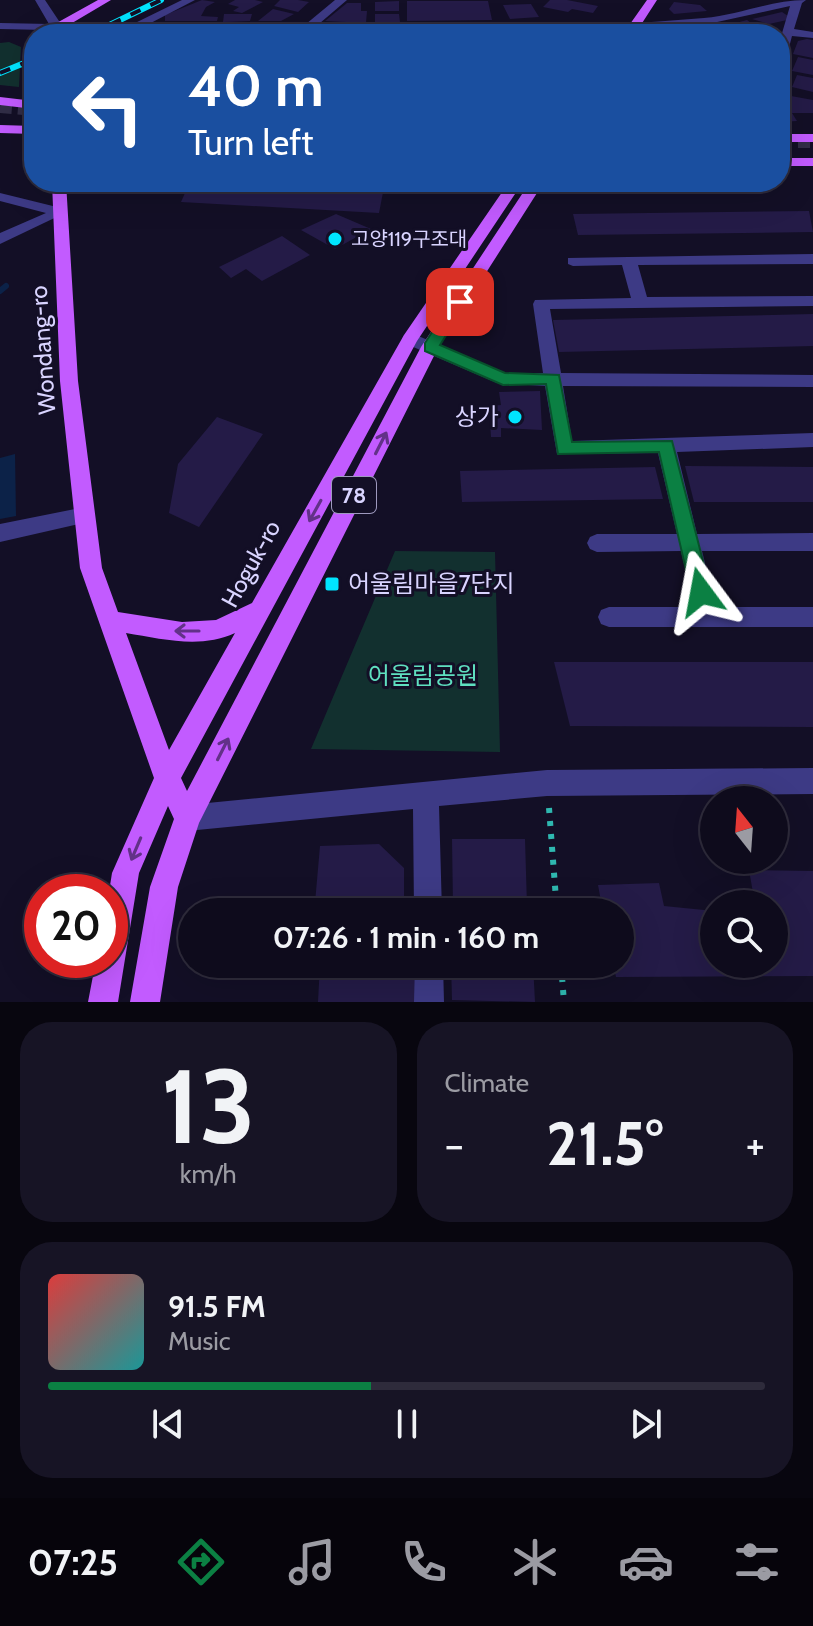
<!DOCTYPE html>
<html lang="en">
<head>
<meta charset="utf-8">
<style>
  :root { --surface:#0e0b1c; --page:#171425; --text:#f1f3f6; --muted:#9b9ba3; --line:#2e2b3b; --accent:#0b8043 }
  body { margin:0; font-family:Cabin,"Noto Sans KR",sans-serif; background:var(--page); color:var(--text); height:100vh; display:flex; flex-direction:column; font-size:30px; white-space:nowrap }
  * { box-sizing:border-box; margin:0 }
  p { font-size:26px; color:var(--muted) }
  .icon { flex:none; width:44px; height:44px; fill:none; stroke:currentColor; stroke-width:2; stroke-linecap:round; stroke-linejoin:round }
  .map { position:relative; height:1002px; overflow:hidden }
  .sheet { display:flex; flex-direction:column; gap:20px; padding:20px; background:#08060f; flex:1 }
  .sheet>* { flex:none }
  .banner { position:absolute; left:24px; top:24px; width:766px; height:168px; border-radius:32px; box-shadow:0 8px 32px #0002,0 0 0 2px var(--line); background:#1a4fa0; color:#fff; overflow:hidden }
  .needle { width:52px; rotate:343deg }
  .tools { position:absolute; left:700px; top:786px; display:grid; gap:16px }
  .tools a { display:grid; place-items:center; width:88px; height:88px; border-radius:50%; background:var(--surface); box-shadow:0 8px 32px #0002,0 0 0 2px var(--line); font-size:40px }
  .speed { position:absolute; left:24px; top:874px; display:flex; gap:16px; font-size:40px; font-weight:700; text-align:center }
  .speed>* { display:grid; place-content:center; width:104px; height:104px; border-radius:50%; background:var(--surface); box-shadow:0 8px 32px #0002,0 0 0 2px var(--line); line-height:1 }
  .speed .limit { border:12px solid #d22; background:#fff; color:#111 }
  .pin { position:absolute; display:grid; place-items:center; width:68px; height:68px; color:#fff; margin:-34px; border-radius:16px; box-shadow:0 4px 12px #0006 }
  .me { position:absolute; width:88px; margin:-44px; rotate:347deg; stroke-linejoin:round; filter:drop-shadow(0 0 6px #0008) }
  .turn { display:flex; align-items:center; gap:28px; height:168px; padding:0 32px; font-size:36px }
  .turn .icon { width:104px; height:104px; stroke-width:2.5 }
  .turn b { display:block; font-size:56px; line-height:68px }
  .big { font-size:60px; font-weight:700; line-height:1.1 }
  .sheet .tile { flex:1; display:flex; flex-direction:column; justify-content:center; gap:12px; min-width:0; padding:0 28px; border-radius:32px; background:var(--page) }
  .sheet .dial { align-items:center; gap:0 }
  .dial b { font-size:104px; line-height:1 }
  .song { display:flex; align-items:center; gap:24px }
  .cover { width:96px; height:96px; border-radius:12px; background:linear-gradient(135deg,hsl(0 70% 55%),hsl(180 70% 35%)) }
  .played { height:8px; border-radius:4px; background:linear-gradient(90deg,var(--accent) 45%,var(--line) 45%) }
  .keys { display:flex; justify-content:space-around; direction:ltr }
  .heat { display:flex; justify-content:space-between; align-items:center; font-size:44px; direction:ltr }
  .sheet .tiles { flex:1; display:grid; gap:20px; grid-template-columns:1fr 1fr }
  .tile:last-child { grid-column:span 2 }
  .trip { position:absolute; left:178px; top:898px; width:456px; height:80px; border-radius:40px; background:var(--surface); box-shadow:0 8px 32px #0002,0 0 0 2px var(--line); font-weight:700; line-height:80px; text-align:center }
  .tabs { display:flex; height:128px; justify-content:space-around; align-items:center; background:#06040b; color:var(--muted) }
  .tabs .icon { width:56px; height:56px }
  .tabs .current { color:var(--accent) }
  .tabs b { font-size:36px; color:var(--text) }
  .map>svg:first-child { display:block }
  .green { fill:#12302f }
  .water { fill:#0c2248 }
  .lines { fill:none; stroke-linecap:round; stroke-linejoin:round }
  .stream { stroke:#0c2248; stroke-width:6 }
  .building { fill:#241b47 }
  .major-tunnel { stroke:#312d47; stroke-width:12; stroke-dasharray:12 6; stroke-linecap:butt }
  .path { stroke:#2fb8b0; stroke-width:6; stroke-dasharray:5 8; stroke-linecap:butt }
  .minor { fill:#3d3a85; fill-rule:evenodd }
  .major { fill:#c25bff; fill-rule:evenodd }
  .rail-casing { stroke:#00e5ff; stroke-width:6 }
  .rail { stroke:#130f26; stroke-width:4; stroke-dasharray:11; stroke-linecap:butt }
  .oneway { stroke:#623188 }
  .route { fill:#0b8043; stroke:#07532c; stroke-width:2 }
  .poi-dot { fill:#00e5ff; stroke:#130f26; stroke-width:3 }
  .labels { text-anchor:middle; stroke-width:6; stroke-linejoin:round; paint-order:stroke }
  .far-poi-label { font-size:20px; fill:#d9d4ff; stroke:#130f26; text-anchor:start }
  .shield { fill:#130f26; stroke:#9e99be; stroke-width:2 }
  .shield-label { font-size:22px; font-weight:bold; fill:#d9d4ff }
  .street-label { font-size:24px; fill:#d9d4ff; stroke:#130f26 }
  .poi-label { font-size:24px; fill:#d9d4ff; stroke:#130f26; text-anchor:end }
  .park-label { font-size:24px; fill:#5fe0c0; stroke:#130f26 }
</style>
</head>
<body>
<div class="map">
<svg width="813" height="1002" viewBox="0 0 813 1002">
  <rect width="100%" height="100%" fill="#130f26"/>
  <path class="green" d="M9 42 21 47 19 87 0 85V43Z
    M395 551 495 552 500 752 311 749Z"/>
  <path class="water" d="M15 454 16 516 0 519V458Z"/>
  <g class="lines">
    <path class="stream" d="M0 291 6 286"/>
  </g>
  <path class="building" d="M202 0 215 2 206 7 201 16 218 17 217 21H165V15Z
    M235 0H255L263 2 242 13 233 11 239 7 228 4Z
    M280 0H298L309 2 298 12 274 6Z
    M550 0H567L598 6 593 13 572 9 568 12 543 7Z
    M399 1V11H375V2Z
    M407 1H488L492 20 407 21Z
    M674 2 700 5 707 11 674 14 669 9Z
    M347 3H361V11H367L366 23 325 21Z
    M531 4 539 17 510 19 503 5Z
    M273 9 294 14 281 21H258Z
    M782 12 788 16 787 20 769 24 752 19Z
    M224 14H252L250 21 223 22Z
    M375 14H399L400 22 375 23Z
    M747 20 751 23 748 31 731 34 721 27Z
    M807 39 813 40V58L793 54 798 41Z
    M798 57 813 60V75L792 71Z
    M797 75 813 78V92L792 87Z
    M780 94 813 100V113H792L797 121 780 122Z
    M181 182 303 183 385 182 379 213 181 202 185 193 176 192Z
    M809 211 813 232 578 235 573 214Z
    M336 214 371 229 335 249 301 230Z
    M282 236 310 255 262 281 246 269 231 278 219 267Z
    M813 314V346L559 352 553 320Z
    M540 391 542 430 501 428V437H491L489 406 501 405 499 392Z
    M217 417 263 434 199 527 169 513 178 464Z
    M685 466 813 467V502H694Z
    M655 467 663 499 462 502 460 471Z
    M554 662H813V727L570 726Z
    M452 839H525L527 906 453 907Z
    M379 844 404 868V901L315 903 320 846Z
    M749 870 813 871V976L616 977 613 964H620V912H603L598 885 659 883 664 906 714 911V964H774V904H755Z
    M320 964H415V1002H318Z
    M451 964H533L535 1002 452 1000Z"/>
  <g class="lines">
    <path class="major-tunnel" d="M0 107 34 110
      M780 142H813"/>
    <path class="path" d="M549 808 557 912
      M561 964 564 1002"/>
    <path class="minor" d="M35 0H45L61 24 131 25 182 0H195L145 26 300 29 335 0H347L313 29C443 32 575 29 704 18 739 15 771 0 806 0L802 3 794 29 813 32V38L792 36 786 59 780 62V40L790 6 708 24 531 33 231 34 0 29V23L49 24Z
      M0 193 65 209 67 212 0 244V233L46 213 0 201Z
      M813 254V264L638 265 647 297 813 296V306L550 309 561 373 813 375V387L563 386 572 441 813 433V447L677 452 697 534 813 533V551H702L716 607H813V627H609L601 624 598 617 601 610 609 607H694L681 551 597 552 590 549 587 543 590 537 597 534H677L658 453 557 454 545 386 497 383 404 343 402 339 404 335H416L505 373H543L533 304 535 300 631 298 622 265 573 266 568 264V258Z
      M85 507 92 509 95 515 92 521 0 542V524Z
      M813 768V794L547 796 439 806 442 912H414L413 809 187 831 178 827 174 818 178 809 187 805 547 770Z
      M415 964H443L444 1002H414Z"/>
    <path class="major" d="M98 0H111L62 29V34H50L53 25Z
      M647 0H657L635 34H623Z
      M0 97 34 101V109L0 105Z
      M0 125 34 126V134L0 133Z
      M780 134H813V142H780Z
      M780 158H813V166H780Z
      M52 182H66L78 381 102 568 118 612 182 622 216 620 252 603 404 335 509 182H523L417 341 181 778 187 791 421 347 530 182H544L438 348 199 823 178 887 160 1002H130L150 887 174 819 168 806 139 873 118 1002H88L96 960H110L109 892 112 873 154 778 80 568 60 381ZM126 633C162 639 201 649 235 633L169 750Z"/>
    <defs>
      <path id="rail" d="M91 34 161 0
        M0 73 34 59"/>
    </defs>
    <use href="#rail" class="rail-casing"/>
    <use href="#rail" class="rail"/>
  </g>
  <defs><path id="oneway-shaft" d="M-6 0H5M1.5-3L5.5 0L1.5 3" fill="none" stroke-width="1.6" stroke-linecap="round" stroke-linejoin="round" transform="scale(2)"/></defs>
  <g class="oneway">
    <use href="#oneway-shaft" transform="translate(381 443) rotate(-63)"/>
    <use href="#oneway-shaft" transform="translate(315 511) rotate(119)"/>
    <use href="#oneway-shaft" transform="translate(187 631) rotate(180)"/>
    <use href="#oneway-shaft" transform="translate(223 749) rotate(-63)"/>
    <use href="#oneway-shaft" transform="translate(136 849) rotate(113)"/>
  </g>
  <path class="route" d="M460 297 467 302 440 345 505 373 559 375 572 442 672 441 711 592 708 598 701 601 691 592 659 452 558 454 546 384 503 385 425 351V343L454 298Z"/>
  <g class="poi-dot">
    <circle cx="335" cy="239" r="8"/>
    <circle cx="515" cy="417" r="8"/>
    <rect x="324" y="576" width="16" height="16" rx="4"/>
  </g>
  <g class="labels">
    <g class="far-poi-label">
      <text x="351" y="246">고양119구조대</text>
    </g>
    <rect class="shield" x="332" y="477" width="44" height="36" rx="6"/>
    <g class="shield-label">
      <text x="354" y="503">78</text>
    </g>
    <g class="street-label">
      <text transform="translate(43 350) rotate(-94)" y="8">Wondang-ro</text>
      <text transform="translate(251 564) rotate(-61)" y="8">Hoguk-ro</text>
    </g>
    <g class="poi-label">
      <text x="499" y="425">상가</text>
      <text x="348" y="592" text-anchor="start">어울림마을7단지</text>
    </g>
    <g class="park-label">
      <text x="423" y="684">어울림공원</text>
    </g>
  </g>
</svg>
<div class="tools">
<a><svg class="needle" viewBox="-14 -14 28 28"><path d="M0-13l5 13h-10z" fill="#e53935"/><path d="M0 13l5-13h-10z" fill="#9b9ba3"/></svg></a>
<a><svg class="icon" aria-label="search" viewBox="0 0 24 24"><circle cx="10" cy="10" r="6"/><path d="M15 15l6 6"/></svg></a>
</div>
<div class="speed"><div class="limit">20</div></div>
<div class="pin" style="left:460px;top:302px;background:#d93025"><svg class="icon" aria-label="arrive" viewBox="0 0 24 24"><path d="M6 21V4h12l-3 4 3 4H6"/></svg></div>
<svg class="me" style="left:701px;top:592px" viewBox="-20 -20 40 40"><path d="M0-17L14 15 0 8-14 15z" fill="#0b8043" stroke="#fff" stroke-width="4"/></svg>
<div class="trip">07:26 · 1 min · 160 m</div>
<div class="banner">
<div class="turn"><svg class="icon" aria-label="left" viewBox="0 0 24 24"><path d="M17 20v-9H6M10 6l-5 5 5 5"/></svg><div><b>40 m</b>Turn left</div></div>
</div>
</div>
<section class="sheet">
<div class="tiles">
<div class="tile dial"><b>13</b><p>km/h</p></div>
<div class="tile"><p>Climate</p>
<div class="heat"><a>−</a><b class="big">21.5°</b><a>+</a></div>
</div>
<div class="tile">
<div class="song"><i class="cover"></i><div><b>91.5 FM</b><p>Music</p></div></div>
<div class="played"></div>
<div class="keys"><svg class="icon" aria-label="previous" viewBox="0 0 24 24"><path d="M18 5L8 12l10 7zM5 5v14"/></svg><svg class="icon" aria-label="pause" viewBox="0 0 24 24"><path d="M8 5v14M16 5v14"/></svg><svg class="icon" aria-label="next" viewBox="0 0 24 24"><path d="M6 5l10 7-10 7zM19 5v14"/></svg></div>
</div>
</div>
</section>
<nav class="tabs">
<b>07:25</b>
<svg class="icon current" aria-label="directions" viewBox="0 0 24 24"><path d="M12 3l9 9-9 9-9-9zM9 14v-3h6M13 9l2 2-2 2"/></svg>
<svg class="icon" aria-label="music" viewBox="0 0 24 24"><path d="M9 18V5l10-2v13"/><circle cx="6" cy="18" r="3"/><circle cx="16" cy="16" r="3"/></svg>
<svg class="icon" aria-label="phone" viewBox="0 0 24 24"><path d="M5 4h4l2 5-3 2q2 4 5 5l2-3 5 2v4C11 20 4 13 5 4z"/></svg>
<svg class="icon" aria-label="climate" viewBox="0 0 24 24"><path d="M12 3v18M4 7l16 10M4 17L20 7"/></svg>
<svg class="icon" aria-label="car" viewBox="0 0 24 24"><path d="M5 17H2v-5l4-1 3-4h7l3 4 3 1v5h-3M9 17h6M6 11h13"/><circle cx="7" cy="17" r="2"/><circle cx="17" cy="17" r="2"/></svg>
<svg class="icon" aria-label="filters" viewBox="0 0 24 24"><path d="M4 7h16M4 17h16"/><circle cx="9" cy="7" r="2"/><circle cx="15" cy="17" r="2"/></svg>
</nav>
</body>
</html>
